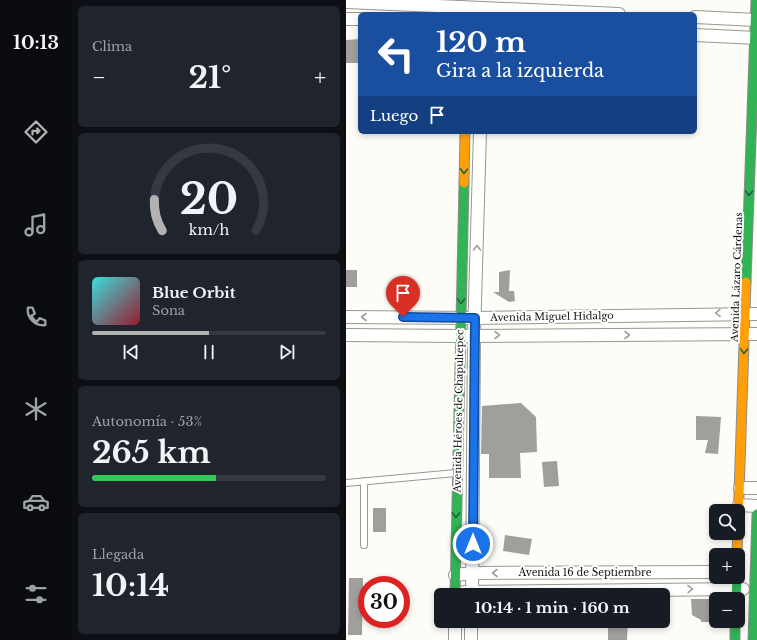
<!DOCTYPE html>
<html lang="es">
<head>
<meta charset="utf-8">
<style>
  :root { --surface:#171b24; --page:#20242c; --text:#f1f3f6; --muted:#9ea1a6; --line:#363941; --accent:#b2b2b3 }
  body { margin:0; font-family:"Libre Baskerville",serif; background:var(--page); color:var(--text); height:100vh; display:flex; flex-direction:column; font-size:15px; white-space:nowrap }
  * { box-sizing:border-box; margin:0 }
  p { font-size:13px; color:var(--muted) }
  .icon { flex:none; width:22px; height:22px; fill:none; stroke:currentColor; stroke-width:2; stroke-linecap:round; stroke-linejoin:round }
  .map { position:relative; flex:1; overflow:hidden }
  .sheet { display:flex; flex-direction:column; gap:6px; padding:6px; background:#0d0f14; width:274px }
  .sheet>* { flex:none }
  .banner { position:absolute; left:12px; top:12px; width:339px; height:122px; border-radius:6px; box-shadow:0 2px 6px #0003; background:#1a4fa0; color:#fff; overflow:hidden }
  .fabs { position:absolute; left:363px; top:504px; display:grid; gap:8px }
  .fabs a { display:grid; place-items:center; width:36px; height:36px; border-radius:6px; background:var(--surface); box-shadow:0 2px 6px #0003; font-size:20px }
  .speed { position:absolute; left:12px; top:576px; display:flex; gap:8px; font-size:20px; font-weight:700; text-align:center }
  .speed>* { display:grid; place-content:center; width:52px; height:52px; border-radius:50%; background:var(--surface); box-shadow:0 2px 6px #0003; line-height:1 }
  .speed .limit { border:6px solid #d22; background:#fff; color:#111 }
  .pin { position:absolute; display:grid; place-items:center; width:34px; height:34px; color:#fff; margin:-41px -17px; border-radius:50% 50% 50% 0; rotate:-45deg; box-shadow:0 0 4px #0007 }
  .pin .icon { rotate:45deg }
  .me { position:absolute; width:44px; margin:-22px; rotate:0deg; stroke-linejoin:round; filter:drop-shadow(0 0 3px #0008) }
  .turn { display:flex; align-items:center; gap:14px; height:84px; padding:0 12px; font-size:18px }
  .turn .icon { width:52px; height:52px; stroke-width:2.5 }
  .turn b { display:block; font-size:28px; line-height:34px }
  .then { display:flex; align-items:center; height:38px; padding:0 12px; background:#0003; gap:8px; font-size:15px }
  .big { font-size:30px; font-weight:800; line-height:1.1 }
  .sheet .card { flex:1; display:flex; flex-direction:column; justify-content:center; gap:6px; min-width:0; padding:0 14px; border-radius:6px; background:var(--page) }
  .sheet .dial { align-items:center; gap:0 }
  .dial svg { height:104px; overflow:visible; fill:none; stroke:var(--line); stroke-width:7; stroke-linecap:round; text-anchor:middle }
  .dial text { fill:var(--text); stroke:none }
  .song { display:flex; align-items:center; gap:12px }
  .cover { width:48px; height:48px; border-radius:6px; background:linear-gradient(135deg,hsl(180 70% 55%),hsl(350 70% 35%)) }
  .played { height:4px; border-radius:2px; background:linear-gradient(90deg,var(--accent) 50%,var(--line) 50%) }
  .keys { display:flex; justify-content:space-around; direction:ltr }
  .heat { display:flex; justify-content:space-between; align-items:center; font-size:22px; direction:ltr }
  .charge { height:6px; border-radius:3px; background:linear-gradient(90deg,#34c759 53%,var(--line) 0) }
  .trip { position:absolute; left:88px; top:588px; width:236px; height:40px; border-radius:6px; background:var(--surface); box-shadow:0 2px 6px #0003; font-weight:800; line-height:40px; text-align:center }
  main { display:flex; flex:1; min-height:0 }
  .tabs { display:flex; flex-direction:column; width:72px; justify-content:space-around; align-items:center; background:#090b0e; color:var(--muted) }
  .tabs .icon { width:28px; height:28px }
  .tabs .current { color:var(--accent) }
  .tabs b { font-size:18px; color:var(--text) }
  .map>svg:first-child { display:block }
  .building { fill:#a19f9c }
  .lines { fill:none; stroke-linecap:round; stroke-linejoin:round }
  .lane-casing { stroke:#979795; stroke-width:8 }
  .street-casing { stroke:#979795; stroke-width:14 }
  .fast-casing { stroke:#8e8d8b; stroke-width:11 }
  .slow-casing { stroke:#8e8d8b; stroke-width:11 }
  .lane { stroke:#fffffe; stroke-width:6 }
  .street { stroke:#fffffe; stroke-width:12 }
  .fast { stroke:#30b455; stroke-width:9 }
  .slow { stroke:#ff9f0a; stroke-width:9 }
  .oneway { stroke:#206233 }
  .oneway2 { stroke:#a0a09f }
  .route-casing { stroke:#114b97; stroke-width:10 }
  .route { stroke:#1a73e8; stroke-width:7 }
  .labels { text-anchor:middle; stroke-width:4; stroke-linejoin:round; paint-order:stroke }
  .street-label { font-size:10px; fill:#111; stroke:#fff }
</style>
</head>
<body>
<main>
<nav class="tabs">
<b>10:13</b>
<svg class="icon current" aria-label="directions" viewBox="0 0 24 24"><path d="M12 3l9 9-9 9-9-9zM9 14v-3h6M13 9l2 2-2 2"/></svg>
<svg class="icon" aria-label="music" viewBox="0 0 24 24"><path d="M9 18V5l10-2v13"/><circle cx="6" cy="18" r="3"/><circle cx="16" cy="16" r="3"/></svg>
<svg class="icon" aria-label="phone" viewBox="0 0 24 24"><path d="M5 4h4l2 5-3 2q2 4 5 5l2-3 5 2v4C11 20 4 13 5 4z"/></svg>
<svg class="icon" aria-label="climate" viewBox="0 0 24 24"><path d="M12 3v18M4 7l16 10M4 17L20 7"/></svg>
<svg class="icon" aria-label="car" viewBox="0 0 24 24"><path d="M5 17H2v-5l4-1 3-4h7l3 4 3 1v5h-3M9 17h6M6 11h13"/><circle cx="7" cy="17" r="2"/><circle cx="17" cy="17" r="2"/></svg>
<svg class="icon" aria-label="filters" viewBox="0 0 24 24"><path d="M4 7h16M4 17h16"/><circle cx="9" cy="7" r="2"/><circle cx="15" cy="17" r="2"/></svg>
</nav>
<section class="sheet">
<div class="card"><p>Clima</p>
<div class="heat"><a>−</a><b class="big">21°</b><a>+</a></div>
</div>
<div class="card dial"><svg viewBox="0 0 100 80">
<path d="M14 69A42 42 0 1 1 86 69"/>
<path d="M14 69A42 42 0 0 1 8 45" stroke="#b2b2b3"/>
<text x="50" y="56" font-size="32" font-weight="700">20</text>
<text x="50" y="72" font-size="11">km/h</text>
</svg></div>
<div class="card">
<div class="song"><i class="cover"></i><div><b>Blue Orbit</b><p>Sona</p></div></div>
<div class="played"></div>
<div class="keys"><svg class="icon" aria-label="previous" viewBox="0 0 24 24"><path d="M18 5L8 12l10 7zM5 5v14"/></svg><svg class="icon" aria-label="pause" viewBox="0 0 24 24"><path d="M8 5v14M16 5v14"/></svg><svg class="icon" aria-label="next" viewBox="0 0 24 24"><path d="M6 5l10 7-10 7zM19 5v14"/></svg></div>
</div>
<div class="card"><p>Autonomía · 53%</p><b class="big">265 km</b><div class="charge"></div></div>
<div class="card"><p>Llegada</p><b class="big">10:14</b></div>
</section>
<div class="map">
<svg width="411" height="640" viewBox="0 0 411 640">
  <rect width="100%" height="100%" fill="#fdfcf7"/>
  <path class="building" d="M14 39 13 63H0V40Z
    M0 270H11V287H0Z
    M164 270 163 291H168L169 301 163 302 147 292H153V272Z
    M175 403 190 417 191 452 174 453 175 478H143V454H135L136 406Z
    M350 416 375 417 372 454 359 453 362 440H350Z
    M211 461 213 486 198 487 196 462Z
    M27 508H40V532H27Z
    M159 535 186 539 183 555 157 551Z
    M3 578H17L16 635H2Z
    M345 599H370V619H368V622H355V620L346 615Z
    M262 621H282L281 640H262Z"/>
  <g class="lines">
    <defs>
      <path id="lane" d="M0 483 110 473
        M18 545V481"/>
      <path id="street" d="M0 2 273 14
        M349 17 411 20
        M0 19H14
        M349 35 411 38
        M0 317 129 318 411 314
        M0 335 113 336 411 334
        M394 488H411
        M393 505 411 506
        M109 575 127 573 370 572
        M118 592 397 589
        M126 595 128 335 134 132
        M109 640V621
        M125 640V621"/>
      <path id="fast" d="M400 282 410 0
        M109 595 118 183
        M390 599 391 577
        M389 621V640
        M407 640 411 514"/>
      <path id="slow" d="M118 183 119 132
        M391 555 400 282"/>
    </defs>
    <use href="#lane" class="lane-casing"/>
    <use href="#street" class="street-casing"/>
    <use href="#fast" class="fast-casing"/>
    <use href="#slow" class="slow-casing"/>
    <use href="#lane" class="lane"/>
    <use href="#street" class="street"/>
    <use href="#fast" class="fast"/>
    <use href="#slow" class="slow"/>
  </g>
  <defs><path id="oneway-chevron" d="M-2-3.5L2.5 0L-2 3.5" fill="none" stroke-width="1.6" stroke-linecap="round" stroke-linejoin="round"/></defs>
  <g class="oneway">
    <use href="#oneway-chevron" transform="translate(118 171) rotate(92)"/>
    <use href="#oneway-chevron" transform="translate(403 193) rotate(92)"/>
    <use href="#oneway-chevron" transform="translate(115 301) rotate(92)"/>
    <use href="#oneway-chevron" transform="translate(398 351) rotate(92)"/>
    <use href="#oneway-chevron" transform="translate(110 515) rotate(91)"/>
  </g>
  <g class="oneway2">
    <use href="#oneway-chevron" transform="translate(131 248) rotate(-89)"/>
    <use href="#oneway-chevron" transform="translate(372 313) rotate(179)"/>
    <use href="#oneway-chevron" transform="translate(18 317) rotate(-180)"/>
    <use href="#oneway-chevron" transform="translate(151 335)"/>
    <use href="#oneway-chevron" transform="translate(281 335)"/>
    <use href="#oneway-chevron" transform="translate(149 573) rotate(180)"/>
    <use href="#oneway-chevron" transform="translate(344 589) rotate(-1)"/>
  </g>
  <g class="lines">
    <defs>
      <path id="route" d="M57 317 129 318 127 544"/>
    </defs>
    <use href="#route" class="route-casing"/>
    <use href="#route" class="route"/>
  </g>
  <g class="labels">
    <g class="street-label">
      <text transform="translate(390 277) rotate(-88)" y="4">Avenida Lázaro Cárdenas</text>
      <text transform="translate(206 316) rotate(-1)" y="4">Avenida Miguel Hidalgo</text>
      <text transform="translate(112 411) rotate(-89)" y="4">Avenida Héroes de Chapultepec</text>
      <text x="239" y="576">Avenida 16 de Septiembre</text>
    </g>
  </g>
</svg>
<div class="fabs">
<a><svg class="icon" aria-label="search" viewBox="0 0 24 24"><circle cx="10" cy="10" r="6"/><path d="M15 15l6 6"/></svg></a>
<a>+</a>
<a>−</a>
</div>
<div class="speed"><div class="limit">30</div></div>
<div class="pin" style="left:57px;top:317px;background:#d93025"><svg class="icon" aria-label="arrive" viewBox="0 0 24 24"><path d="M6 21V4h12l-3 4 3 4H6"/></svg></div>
<svg class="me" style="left:127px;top:544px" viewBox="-20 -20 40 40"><circle r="17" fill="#1a73e8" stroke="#fff" stroke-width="3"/><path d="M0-11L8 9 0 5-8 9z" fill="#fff"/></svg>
<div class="trip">10:14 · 1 min · 160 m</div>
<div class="banner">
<div class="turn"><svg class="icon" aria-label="left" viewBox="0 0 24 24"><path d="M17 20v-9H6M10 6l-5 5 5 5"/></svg><div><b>120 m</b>Gira a la izquierda</div></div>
<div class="then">Luego<svg class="icon" aria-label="arrive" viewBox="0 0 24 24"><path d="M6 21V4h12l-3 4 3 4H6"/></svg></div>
</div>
</div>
</main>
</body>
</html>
